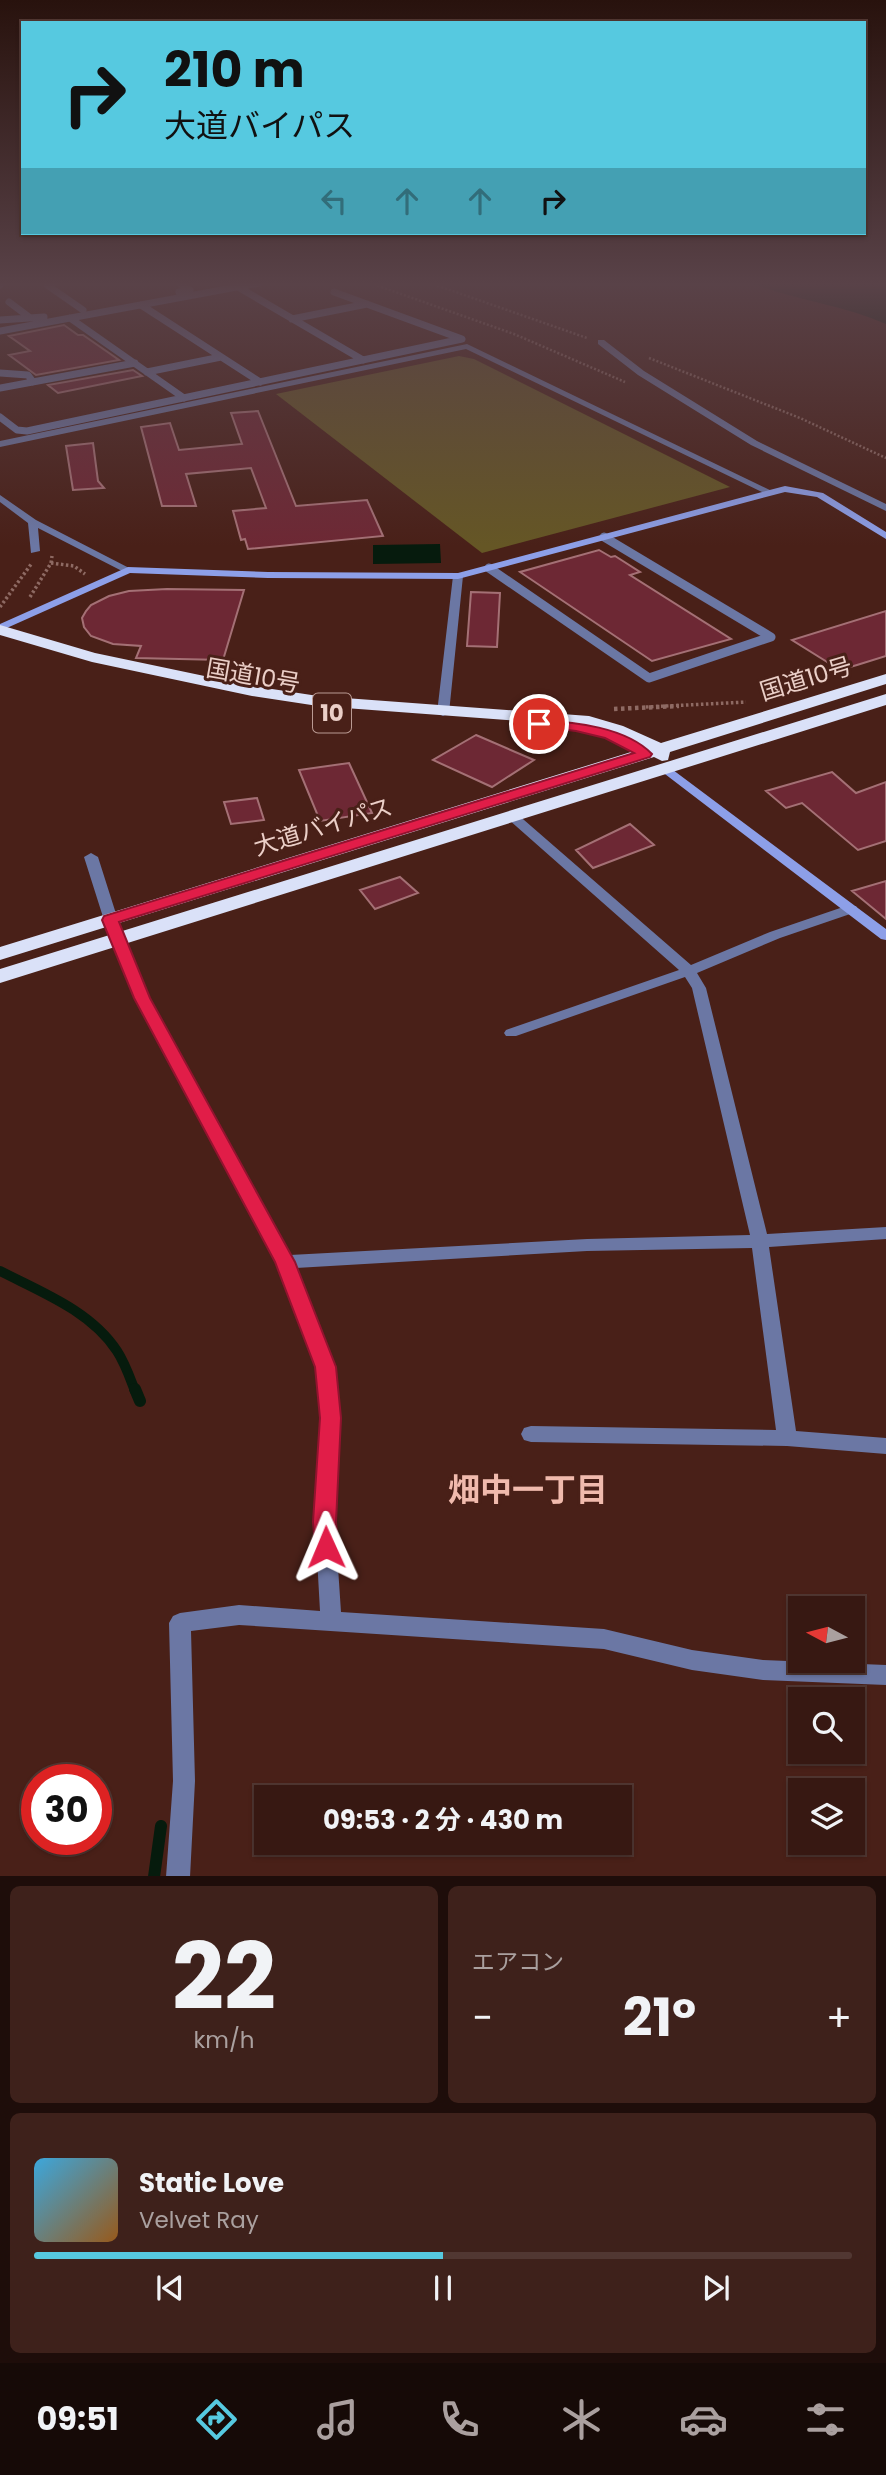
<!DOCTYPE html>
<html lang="ja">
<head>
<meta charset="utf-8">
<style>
  :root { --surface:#371812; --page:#3e211b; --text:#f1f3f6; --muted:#aaa09f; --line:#513732; --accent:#56c9e0 }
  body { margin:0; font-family:Poppins,"Noto Sans JP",sans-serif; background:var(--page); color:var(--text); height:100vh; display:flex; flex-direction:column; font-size:26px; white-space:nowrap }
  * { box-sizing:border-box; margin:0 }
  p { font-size:23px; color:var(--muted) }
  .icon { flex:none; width:38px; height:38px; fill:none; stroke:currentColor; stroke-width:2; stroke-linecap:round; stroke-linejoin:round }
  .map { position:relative; height:1876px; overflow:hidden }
  .panel { display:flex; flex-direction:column; gap:10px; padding:10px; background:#1e0d0a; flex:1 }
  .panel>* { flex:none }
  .top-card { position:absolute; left:21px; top:21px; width:845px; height:214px; border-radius:0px; box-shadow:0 2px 5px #0004,0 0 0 2px var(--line); background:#56c9e0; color:#111; overflow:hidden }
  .needle { width:46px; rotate:277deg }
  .controls { position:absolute; left:788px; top:1596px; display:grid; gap:14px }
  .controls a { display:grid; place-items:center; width:77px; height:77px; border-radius:0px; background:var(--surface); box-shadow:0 2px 5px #0004,0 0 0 2px var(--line); font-size:35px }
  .speed { position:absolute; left:21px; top:1764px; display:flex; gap:14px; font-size:35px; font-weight:700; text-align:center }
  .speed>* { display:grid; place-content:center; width:91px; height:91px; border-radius:50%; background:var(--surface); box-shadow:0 2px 5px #0004,0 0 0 2px var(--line); line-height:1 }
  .speed .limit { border:10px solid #d22; background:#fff; color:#111 }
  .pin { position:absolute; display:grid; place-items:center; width:60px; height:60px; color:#fff; margin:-30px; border:4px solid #fff; border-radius:50%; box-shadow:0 2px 7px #0007 }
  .me { position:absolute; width:77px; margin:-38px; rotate:359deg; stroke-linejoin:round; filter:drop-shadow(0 0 5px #0008) }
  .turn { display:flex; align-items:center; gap:24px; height:147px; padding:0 28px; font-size:32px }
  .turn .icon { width:91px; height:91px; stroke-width:2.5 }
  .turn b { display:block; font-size:49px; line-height:60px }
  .lanes { display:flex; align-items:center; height:66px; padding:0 28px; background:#0003; justify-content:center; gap:35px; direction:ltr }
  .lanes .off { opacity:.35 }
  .big { font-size:52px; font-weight:700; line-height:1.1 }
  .panel .card { flex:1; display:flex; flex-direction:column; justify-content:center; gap:10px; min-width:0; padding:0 24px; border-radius:10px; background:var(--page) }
  .panel .dial { align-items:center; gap:0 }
  .dial b { font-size:91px; line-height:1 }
  .song { display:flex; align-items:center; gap:21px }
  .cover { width:84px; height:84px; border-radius:10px; background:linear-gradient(135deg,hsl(200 70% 55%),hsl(30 70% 35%)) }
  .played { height:7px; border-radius:4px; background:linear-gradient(90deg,var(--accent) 50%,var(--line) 50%) }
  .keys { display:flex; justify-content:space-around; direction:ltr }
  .heat { display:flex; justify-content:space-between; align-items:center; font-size:38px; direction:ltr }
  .panel .tiles { flex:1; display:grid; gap:10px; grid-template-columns:1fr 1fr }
  .card:last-child { grid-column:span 2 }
  .trip { position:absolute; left:254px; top:1785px; width:378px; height:70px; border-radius:0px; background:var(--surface); box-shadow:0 2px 5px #0004,0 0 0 2px var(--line); font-weight:700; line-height:70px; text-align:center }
  .dock { display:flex; height:112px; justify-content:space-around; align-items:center; background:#160a07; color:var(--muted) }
  .dock .icon { width:49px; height:49px }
  .dock .active { color:var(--accent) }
  .dock b { font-size:32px; color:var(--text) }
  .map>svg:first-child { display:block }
  .green { fill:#655625 }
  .water { fill:#061b0d }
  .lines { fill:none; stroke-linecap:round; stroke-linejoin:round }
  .stream-far1 { stroke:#061b0d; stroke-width:10 }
  .stream { stroke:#061b0d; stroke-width:12 }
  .building { fill:#6d2834; stroke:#a47075; stroke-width:2 }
  .path-far2 { stroke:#8e6a63; stroke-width:2.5; stroke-dasharray:2 2; stroke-linecap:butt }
  .path-far1 { stroke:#8e6a63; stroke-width:3.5; stroke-dasharray:2.5 2.5; stroke-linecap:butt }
  .path { stroke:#8e6a63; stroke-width:4.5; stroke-dasharray:3.5 3.5; stroke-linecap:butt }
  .lane-far1 { stroke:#6b77a4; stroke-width:7 }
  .lane { stroke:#6b77a4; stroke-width:9 }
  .street { fill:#6b77a4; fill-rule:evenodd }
  .secondary { fill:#8d9fe8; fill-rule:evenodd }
  .highway { fill:#dae1f8; fill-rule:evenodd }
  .route { fill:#e11d48; stroke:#92132f; stroke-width:2 }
  .labels { text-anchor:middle; stroke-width:6; stroke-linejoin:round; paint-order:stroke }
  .shield { fill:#492018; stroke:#ba9a93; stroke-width:2 }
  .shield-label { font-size:23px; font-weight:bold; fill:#ebcfc8 }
  .street-label { font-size:24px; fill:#ebcfc8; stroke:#492018 }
  .near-neighbourhood-label { font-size:32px; font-weight:bold; fill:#f0baad; stroke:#492018 }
</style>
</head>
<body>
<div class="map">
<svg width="886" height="1877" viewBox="0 0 886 1877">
  <rect width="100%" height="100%" fill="#492018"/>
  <path class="green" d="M459 356 474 359 730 487 482 553 276 394Z"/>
  <path class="water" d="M751 283H886V324C843 305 795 300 751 283Z
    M440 544 441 563 373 564V545Z"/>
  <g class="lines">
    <path class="stream-far1" d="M0 1271C41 1292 91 1311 117 1351 125 1363 130 1378 135 1391"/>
    <path class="stream" d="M135 1389 140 1401
      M154 1877 161 1826"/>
  </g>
  <path class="building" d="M64 325 78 335H83L119 360 36 375 9 355 30 351 9 336Z
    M133 370 142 376 58 393 48 385Z
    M258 411 296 506 367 500 383 536 248 549 245 539 241 540 233 511 266 508 251 468 186 474 196 506H162L141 427 170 423 179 450 242 444 231 413Z
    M93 443 98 481 104 488 73 490 66 446Z
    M599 550 611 557 615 556 640 572 630 575 731 639 652 661 520 572Z
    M167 589 244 590 223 660 136 658 141 646 113 644 91 636 84 627 82 618 86 611 91 605 109 596 129 591Z
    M471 592 500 593 497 647 467 646Z
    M886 611V656L857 665 840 670 792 640Z
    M476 735 534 760 492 787 433 760Z
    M349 763 372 813 320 821 299 770Z
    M832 772 856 793 886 782V841L858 850 802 803 786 808 766 791Z
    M257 798 264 820 231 824 224 802Z
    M630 824 654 845 593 868 576 850Z
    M400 877 418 893 375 909 360 890Z
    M886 881V919L852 891Z"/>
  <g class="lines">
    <path class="path-far2" d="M370 283 514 334 625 382
      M430 283 587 338
      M649 358 800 418 886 458"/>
    <path class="path-far1" d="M51 563 74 566 85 574
      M30 597 51 563 52 556
      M0 607 32 563
      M646 707 746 702"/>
    <path class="path" d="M614 709 679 706"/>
    <path class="lane-far1" d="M54 283 47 285 83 310
      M179 283 190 290 179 292
      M238 287 363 360
      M9 302 29 317
      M141 305 260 382
      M70 318 184 398
      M292 319 367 304
      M0 320 44 317
      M0 331 259 283
      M147 372 221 357
      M0 373 28 375 33 382
      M0 388 135 363
      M0 417 17 430 27 431 462 339 334 292"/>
    <path class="lane" d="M489 568 649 678 771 637 604 537"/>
    <path class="street" d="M0 283H8L0 289Z
      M598 340H604L644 371 757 441 886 504V511L751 445 638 375 598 344Z
      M467 344 774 492 766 494 466 349 0 447V441Z
      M0 495 36 520 133 570 124 572 38 528 40 551 31 553 28 523 0 502Z
      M458 573 463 576 449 713 443 716 437 713 453 576Z
      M512 812 516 813 691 965 770 932 846 906H856L858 909 856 912 780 938 697 973 706 988 767 1234 886 1227V1239L769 1247 796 1431 886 1438V1454L787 1446 531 1442 524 1440 521 1434 524 1428 531 1426 776 1430 752 1248 587 1251 296 1268 334 1367 341 1418 335 1522 341 1612 604 1629 692 1650 763 1660 886 1665V1685L763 1680 692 1670 604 1649 239 1625 191 1631 195 1781 190 1877H166L173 1781 169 1623 173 1616 180 1613 239 1605 320 1611 315 1522 321 1418 316 1367 276 1262 135 998 110 939 84 857 91 853 98 857 124 939 149 998 290 1255 587 1239 750 1235 692 988 685 977 516 1036H506L504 1033 506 1030 679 970 508 819 506 816 508 813Z"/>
    <path class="secondary" d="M785 486 823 493 886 532V539L817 497 785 492 458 579 268 578 130 573 0 631V624L128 567 268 572 458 573Z
      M665 764 886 929V940L881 939 661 771 659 768Z"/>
    <path class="highway" d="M0 625 95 653 252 686 318 696 589 716 623 726 661 743 886 674V684L670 752 668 760 662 761 654 757 0 960V947L644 748 589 726 318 706 252 696 92 662 0 635Z
      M886 694V705L0 983V969Z"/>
  </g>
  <linearGradient id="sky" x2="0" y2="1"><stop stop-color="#28120d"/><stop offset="0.52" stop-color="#594248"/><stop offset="1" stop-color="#594248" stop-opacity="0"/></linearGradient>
  <rect width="886" height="546" fill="url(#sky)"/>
  <path class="route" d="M539 720C574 722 626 727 652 754L650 757 119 922 150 998 295 1262 336 1367 341 1418 336 1522 338 1547 334 1554 326 1557 318 1554 315 1547 313 1522 320 1418 315 1367 275 1262 134 998 102 920 104 916 634 753 605 738 576 731 534 726 532 724Z"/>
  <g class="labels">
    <rect class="shield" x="313" y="693.5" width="38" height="39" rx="5"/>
    <g class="shield-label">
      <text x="332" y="721">10</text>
    </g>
    <g class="street-label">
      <text transform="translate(253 676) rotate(10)" y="8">国道10号</text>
      <text transform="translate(806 679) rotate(-17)" y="8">国道10号</text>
      <text transform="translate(323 827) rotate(-17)" y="8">大道バイパス</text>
    </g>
    <g class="near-neighbourhood-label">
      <text x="528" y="1501">畑中一丁目</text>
    </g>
  </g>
</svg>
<div class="controls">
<a><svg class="needle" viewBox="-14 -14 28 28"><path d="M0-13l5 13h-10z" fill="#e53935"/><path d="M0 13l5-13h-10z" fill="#aaa09f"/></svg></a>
<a><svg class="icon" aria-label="search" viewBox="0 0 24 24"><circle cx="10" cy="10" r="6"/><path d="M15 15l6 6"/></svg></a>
<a><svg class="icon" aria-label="layers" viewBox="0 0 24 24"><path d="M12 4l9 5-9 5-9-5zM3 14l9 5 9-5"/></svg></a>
</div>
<div class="speed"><div class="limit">30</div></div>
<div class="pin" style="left:539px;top:724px;background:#d93025"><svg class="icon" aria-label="arrive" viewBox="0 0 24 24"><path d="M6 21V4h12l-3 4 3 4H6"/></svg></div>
<svg class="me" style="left:326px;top:1547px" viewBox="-20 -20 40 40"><path d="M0-17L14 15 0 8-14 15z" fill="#e11d48" stroke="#fff" stroke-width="4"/></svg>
<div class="trip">09:53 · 2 分 · 430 m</div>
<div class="top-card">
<div class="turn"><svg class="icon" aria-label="right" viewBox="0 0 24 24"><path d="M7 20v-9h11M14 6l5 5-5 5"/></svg><div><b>210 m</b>大道バイパス</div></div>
<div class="lanes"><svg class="icon off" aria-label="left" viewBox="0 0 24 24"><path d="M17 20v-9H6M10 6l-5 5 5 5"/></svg><svg class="icon off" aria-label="ahead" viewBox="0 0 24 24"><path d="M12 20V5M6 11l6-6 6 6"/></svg><svg class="icon off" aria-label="ahead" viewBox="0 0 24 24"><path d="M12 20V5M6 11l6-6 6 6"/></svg><svg class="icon" aria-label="right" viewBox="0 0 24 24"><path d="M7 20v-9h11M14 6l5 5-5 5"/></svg></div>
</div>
</div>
<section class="panel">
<div class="tiles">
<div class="card dial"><b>22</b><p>km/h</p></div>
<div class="card"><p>エアコン</p>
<div class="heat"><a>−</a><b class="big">21°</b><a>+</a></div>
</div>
<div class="card">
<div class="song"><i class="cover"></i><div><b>Static Love</b><p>Velvet Ray</p></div></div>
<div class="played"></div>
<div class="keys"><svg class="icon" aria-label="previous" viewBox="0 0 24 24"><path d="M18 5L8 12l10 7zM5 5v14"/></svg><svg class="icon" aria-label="pause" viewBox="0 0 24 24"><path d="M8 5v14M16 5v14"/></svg><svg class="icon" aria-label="next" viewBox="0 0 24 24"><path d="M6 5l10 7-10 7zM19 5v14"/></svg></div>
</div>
</div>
</section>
<nav class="dock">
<b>09:51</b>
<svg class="icon active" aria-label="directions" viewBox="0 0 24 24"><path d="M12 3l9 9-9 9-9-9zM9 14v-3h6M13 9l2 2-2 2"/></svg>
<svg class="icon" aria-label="music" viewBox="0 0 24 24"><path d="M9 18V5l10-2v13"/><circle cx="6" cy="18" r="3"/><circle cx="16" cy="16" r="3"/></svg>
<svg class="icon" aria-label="phone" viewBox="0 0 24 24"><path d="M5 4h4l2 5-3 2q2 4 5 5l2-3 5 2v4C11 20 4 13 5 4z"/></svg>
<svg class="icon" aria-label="climate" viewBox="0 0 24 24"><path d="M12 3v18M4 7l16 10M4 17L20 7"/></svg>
<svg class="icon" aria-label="car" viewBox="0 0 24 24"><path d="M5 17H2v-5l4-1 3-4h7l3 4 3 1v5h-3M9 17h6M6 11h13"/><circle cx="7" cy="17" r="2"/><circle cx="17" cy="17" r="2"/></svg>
<svg class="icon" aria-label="filters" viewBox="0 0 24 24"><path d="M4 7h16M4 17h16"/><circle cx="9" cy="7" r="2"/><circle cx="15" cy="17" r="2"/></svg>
</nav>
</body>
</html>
